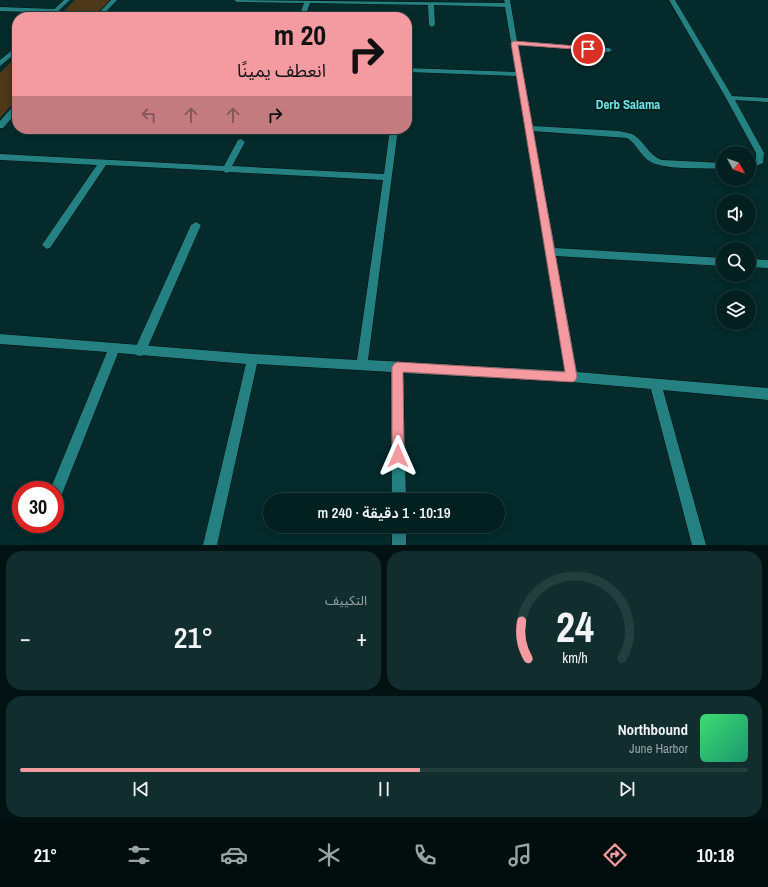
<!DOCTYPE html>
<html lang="ar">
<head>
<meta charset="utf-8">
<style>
  :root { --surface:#032020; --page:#112d2d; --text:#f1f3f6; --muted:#97a3a5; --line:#243e3e; --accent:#f49aa1 }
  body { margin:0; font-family:"Archivo Narrow","Noto Sans Arabic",sans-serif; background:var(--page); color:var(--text); direction:rtl; height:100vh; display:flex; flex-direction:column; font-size:15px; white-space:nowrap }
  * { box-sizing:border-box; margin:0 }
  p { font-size:13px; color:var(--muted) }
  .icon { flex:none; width:22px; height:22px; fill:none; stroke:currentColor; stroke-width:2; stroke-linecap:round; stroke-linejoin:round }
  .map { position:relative; height:545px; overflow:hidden; direction:ltr }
  .panel { display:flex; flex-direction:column; gap:6px; padding:6px; background:#021212; flex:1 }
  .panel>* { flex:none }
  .guide { position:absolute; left:12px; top:12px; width:400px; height:122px; border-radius:16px; box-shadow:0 2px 10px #0003,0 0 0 1px var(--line); direction:rtl; background:#f49aa1; color:#111; overflow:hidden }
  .needle { width:26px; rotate:130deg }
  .fabs { position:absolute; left:716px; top:146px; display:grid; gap:8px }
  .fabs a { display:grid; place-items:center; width:40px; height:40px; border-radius:50%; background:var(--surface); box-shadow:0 2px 10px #0003,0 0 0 1px var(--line); font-size:20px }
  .speed { position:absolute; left:12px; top:481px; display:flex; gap:8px; font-size:20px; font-weight:700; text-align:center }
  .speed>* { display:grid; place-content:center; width:52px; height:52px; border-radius:50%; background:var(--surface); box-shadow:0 2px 10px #0003,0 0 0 1px var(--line); line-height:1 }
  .speed .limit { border:6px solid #d22; background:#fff; color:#111 }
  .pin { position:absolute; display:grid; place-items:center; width:34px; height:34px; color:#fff; margin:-17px; border:2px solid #fff; border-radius:50%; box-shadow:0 1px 4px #0007 }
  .me { position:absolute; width:44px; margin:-22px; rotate:0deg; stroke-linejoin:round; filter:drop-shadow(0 0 3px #0008) }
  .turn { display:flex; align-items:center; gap:14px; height:84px; padding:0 20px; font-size:18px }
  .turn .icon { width:52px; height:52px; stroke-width:2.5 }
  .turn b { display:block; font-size:28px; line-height:34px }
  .lanes { display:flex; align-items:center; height:38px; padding:0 20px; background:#0003; justify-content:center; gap:20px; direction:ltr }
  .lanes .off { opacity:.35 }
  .big { font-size:30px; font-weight:600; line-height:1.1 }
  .panel .tile { flex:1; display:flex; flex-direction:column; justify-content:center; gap:6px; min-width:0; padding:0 14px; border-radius:16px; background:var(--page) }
  .panel .dial { align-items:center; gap:0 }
  .dial svg { height:104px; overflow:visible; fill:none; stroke:var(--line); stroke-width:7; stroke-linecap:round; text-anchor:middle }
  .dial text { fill:var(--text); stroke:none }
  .song { display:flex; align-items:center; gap:12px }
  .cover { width:48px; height:48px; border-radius:6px; background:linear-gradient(135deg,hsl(140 70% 55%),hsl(160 70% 35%)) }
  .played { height:4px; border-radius:2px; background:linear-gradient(90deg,var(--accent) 55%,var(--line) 55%) }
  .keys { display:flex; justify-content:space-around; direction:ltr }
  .heat { display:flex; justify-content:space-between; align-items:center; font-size:22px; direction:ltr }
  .panel .tiles { flex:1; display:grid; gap:6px; grid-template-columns:1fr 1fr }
  .tile:last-child { grid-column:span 2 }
  .trip { position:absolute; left:263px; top:493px; width:242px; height:40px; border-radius:20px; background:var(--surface); box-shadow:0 2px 10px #0003,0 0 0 1px var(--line); font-weight:600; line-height:40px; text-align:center; direction:rtl }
  .menu { display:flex; height:64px; justify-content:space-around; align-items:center; background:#010d0d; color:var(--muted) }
  .menu .icon { width:28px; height:28px }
  .menu .on { color:var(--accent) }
  .menu b { font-size:18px; color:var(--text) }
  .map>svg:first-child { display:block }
  .green { fill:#4d381a }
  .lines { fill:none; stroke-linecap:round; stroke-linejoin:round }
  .service-casing { stroke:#031010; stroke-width:1 }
  .minor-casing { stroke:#031010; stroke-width:1 }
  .tertiary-casing { stroke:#031010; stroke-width:1 }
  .service { fill:#258081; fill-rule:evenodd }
  .minor { fill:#258081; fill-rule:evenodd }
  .tertiary { fill:#258081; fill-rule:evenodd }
  .route { fill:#f49aa1; stroke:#9f6469 }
  .labels { text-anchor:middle; stroke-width:4; stroke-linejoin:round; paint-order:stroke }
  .far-neighbourhood-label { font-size:13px; font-weight:bold; fill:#71e2e2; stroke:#002121 }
</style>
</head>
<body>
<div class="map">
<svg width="768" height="545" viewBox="0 0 768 545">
  <rect width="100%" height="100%" fill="#042a2b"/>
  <path class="green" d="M75 0H110L94 17H58Z
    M17 56V99L0 118V73Z"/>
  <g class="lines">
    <defs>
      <path id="service" d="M196 222 201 225 146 351 144 355 140 356 136 355 134 351 191 225Z"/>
      <path id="minor" d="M234 0 505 3 504 0H510L517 41 609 48 612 50 609 52 518 45 533 126 619 131C623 132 628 133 632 134 644 140 648 155 662 160L723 163V169C705 168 665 170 651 162 641 157 637 144 627 138L533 131 555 248 723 258V266L556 256 577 372 768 388V400L663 390 706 545H692L651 389 572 382 403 373 406 500H392L391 372 257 364 217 545H203L246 364 118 353 60 499 55 501V490H50L107 352 0 344V334L253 354 357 360 383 180 229 172 226 173 223 171 106 165 50 248 47 249 42 245 44 242 97 165 0 160V154L224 166 238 140 241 139 245 142 232 166 384 174 390 129H398L368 360 565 371 517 76 407 72V68L516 72 505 7 434 5 435 25 432 27 429 25 428 5 310 3 305 17H299L304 3 237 2Z
        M669 0H675L732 96 768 98V102L735 100 764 153 763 163 749 169V163L756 160V153L726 98Z
        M0 7 55 9 58 11 55 13 0 11Z
        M749 259 768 260V268L749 267Z
        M392 526H406V545H392Z"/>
      <path id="tertiary" d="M64 0H70L52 17H46Z
        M111 0H117L101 17H95Z
        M17 46V52L0 66V60Z
        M14 105H17V112L3 128H0V121Z"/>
    </defs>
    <use href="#service" class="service-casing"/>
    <use href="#minor" class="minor-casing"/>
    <use href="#tertiary" class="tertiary-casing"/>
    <use href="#service" class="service"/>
    <use href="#minor" class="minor"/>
    <use href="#tertiary" class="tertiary"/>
  </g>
  <path class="route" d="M514 41 588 47 591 49 588 50 518 45 577 377 575 381 572 382 403 372 404 456 402 460 398 462 394 460 392 456V367L394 364 397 362 565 372 511 43Z"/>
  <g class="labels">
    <g class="far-neighbourhood-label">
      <text x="628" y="109">Derb Salama</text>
    </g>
  </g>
</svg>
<div class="fabs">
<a><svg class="needle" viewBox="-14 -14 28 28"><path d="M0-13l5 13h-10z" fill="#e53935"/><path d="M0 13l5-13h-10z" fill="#97a3a5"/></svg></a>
<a><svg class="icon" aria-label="sound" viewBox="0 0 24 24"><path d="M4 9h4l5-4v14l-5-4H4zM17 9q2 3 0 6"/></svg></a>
<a><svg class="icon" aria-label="search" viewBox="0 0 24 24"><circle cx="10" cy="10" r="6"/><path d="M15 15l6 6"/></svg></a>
<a><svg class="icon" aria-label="layers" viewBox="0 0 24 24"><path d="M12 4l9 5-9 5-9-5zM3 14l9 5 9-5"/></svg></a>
</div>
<div class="speed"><div class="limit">30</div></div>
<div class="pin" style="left:588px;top:49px;background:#d93025"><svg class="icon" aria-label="arrive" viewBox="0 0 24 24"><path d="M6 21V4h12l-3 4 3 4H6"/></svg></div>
<svg class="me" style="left:398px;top:456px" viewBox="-20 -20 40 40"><path d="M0-17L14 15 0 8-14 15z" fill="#f49aa1" stroke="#fff" stroke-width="4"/></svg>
<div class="trip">10:19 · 1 دقيقة · 240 m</div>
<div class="guide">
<div class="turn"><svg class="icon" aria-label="right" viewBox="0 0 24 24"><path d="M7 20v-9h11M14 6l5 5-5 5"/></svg><div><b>20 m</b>انعطف يمينًا</div></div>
<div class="lanes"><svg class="icon off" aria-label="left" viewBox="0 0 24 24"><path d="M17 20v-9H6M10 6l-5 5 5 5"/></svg><svg class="icon off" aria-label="ahead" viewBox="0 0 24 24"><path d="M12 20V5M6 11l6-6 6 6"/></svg><svg class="icon off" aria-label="ahead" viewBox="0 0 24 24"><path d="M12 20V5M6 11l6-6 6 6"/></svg><svg class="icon" aria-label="right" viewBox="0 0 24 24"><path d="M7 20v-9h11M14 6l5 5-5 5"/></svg></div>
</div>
</div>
<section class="panel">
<div class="tiles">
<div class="tile dial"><svg viewBox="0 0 100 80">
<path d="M14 69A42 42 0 1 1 86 69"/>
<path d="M14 69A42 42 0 0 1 9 40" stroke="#f49aa1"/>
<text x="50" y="56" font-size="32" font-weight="700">24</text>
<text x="50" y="72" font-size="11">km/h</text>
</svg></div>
<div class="tile"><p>التكييف</p>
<div class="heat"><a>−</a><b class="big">21°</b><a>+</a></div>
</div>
<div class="tile">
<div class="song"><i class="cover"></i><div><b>Northbound</b><p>June Harbor</p></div></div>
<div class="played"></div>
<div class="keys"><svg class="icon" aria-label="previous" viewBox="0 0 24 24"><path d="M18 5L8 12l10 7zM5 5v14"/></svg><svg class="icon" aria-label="pause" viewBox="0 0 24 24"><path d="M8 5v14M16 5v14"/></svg><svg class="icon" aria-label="next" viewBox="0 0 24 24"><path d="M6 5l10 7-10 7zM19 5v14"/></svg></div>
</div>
</div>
</section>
<nav class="menu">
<b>10:18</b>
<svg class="icon on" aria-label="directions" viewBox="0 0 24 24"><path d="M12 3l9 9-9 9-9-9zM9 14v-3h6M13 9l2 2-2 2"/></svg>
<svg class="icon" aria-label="music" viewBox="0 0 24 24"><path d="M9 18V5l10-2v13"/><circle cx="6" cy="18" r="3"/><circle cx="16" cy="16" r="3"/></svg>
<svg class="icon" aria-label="phone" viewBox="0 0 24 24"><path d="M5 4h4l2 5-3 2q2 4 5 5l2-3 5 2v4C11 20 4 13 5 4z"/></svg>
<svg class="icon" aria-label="climate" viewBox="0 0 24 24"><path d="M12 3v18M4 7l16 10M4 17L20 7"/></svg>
<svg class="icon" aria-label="car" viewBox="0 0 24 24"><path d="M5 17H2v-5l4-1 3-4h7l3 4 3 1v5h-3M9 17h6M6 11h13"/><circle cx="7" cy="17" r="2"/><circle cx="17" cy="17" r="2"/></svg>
<svg class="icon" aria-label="filters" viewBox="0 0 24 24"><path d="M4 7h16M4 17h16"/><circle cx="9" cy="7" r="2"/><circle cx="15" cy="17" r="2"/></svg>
<b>21°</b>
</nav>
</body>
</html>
